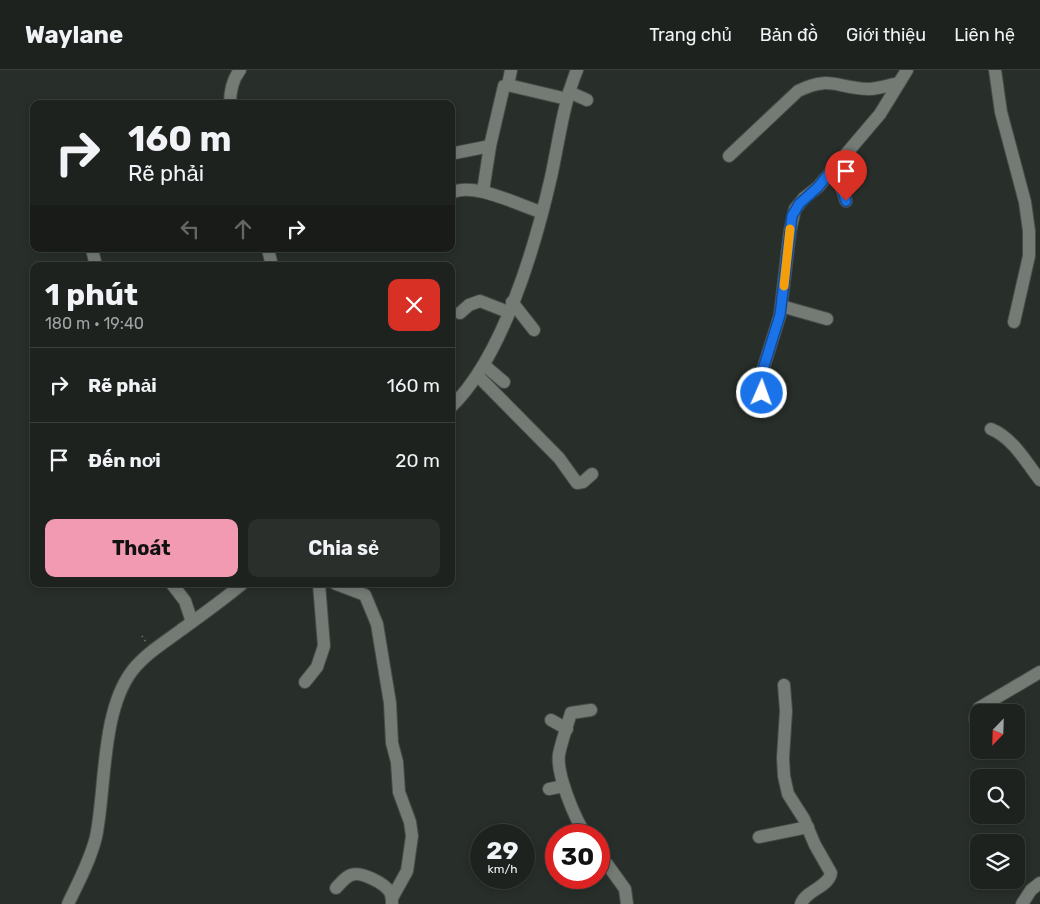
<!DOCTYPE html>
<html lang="vi">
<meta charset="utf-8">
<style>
:root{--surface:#1e221f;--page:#2b2f2c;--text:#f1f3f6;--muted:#a1a4a4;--line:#3c3f3d;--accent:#f19ab2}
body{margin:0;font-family:Rubik,sans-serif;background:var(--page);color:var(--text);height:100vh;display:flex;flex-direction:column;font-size:19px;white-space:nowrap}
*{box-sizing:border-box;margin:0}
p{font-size:16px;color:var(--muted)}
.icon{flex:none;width:28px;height:28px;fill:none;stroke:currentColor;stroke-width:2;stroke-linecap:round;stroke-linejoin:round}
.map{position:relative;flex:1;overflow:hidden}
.sheet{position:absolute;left:30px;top:192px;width:425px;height:325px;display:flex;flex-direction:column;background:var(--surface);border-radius:10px;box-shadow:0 2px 8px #0003,0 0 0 1px var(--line)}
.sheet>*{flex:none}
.guide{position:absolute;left:30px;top:30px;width:425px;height:152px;border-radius:10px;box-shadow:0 2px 8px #0003,0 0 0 1px var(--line);background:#1e221f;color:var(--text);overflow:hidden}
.needle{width:32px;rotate:203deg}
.buttons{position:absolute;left:970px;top:634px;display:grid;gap:10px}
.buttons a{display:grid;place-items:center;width:55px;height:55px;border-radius:10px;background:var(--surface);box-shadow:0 2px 8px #0003,0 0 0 1px var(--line);font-size:25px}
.speed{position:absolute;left:470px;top:754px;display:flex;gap:10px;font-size:25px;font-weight:700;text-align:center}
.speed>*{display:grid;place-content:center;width:65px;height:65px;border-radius:50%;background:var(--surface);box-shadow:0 2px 8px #0003,0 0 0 1px var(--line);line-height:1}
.speed small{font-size:12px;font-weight:400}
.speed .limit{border:8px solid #d22;background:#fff;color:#111}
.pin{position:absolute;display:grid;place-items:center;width:42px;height:42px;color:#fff;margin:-51px -21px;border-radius:50% 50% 50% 0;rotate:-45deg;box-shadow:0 0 5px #0007}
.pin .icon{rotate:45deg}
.me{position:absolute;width:55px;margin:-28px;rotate:2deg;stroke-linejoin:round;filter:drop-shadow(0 0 4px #0008)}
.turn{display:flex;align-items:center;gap:18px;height:105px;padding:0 15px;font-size:22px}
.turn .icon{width:65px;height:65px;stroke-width:2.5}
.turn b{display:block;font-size:35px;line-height:42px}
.lanes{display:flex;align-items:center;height:48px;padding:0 15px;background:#0003;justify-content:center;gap:25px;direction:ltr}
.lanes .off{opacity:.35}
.round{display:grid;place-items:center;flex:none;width:52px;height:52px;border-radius:10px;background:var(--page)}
.overview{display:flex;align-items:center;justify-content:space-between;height:85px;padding:0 15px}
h1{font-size:30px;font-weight:700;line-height:38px}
.action{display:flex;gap:10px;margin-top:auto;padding:10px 15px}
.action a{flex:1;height:58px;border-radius:10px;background:var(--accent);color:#111;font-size:20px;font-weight:700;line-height:58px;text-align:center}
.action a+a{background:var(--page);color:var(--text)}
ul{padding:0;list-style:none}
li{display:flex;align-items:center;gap:15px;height:75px;padding:0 15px;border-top:1px solid var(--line)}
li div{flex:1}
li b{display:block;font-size:19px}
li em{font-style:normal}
header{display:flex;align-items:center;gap:30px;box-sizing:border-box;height:70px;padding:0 25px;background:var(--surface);border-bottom:1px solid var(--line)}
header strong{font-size:24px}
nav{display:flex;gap:28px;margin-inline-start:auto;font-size:18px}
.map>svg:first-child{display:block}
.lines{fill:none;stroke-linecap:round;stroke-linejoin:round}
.minor-casing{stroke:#474c49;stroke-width:14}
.path{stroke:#757a76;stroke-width:2;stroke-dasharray:1 4;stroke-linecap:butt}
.minor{stroke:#747b75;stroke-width:12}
.route-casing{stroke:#114b97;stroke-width:12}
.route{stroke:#1a73e8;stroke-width:9}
.slow{stroke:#f59e0b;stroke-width:9}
</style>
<header>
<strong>Waylane</strong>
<nav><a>Trang chủ</a><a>Bản đồ</a><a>Giới thiệu</a><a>Liên hệ</a></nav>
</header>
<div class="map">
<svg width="1040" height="834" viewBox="0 0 1040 834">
<rect width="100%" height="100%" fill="#282e29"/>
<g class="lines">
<g class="minor-casing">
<g id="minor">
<path d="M995 0 1001 42 1025 132 1029 161V186L1014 252"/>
<path d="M508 15 511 0"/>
<path d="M569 22 587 30"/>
<path d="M230 34C230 21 232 10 240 0"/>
<path d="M455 83 490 76"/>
<path d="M729 86 798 21C830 5 837 18 868 19 878 19 889 15 899 13"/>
<path d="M835 96 846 131"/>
<path d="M483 121 490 76 504 16 508 15 567 29"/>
<path d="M451 123C473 111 518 135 541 142"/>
<path d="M92 179 96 196"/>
<path d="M268 179 272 196"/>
<path d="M512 232 534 260"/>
<path d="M781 236 827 249"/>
<path d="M460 243 469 235 480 231 508 242"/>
<path d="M484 295 504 312"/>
<path d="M478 306 559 388 577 413 583 412 592 404"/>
<path d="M762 323 760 309 780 245 790 161 795 139 804 128 818 117 880 44 907 0"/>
<path d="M451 337C503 287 535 177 551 107 559 71 563 34 577 0"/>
<path d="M991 359C1013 368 1026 392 1040 410"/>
<path d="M172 514 185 531 192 552"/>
<path d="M336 514 365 525 377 554 390 633 392 673 397 692 399 722 410 752 412 766 407 801 392 828"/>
<path d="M305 612 317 597 324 576 319 514"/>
<path d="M784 615 786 641 783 688 784 706 788 724 804 749 815 775 831 803C829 817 806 820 801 834"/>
<path d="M551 650 567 659"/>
<path d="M979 657C973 650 975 645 979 638L1040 602"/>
<path d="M549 719 564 716"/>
<path d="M586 765C575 749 556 704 559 684 562 670 567 656 571 643L591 640"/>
<path d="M759 767 808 757"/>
<path d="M599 783 625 819 627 834"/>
<path d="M336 818C340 814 345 807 351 805 361 801 384 813 390 822 392 826 392 830 392 834"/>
<path d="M68 834C78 813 90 791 96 767 106 718 101 642 132 601 145 584 165 572 181 560 202 545 223 530 242 514"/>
<path d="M1022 834 1031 820 1040 813"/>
</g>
</g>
<path class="path" d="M142 566 146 572"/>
<use href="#minor" class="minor"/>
</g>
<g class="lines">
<g class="route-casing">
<path id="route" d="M762 323 760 309 780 245 792 146 799 134 818 117 835 96 846 131"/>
</g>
<use href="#route" class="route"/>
<path class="slow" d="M784 216 790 159"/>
</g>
</svg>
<div class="buttons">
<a><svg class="needle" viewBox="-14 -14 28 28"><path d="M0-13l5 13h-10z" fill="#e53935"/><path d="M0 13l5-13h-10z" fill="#a1a4a4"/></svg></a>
<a><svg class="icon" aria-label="search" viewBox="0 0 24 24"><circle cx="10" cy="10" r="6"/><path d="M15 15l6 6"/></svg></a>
<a><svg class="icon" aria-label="layers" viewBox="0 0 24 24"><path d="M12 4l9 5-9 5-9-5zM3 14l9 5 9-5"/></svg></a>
</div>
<div class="speed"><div>29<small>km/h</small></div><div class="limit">30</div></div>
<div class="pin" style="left:846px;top:131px;background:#d93025"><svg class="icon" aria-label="arrive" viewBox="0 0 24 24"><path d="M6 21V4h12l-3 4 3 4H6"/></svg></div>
<svg class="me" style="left:762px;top:323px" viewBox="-20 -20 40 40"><circle r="17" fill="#1a73e8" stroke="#fff" stroke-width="3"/><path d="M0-11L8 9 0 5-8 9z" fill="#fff"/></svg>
<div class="guide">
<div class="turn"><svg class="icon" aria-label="right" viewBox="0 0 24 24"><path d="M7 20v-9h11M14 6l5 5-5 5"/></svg><div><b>160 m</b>Rẽ phải</div></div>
<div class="lanes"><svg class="icon off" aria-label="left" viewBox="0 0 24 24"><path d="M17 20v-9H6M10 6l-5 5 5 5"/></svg><svg class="icon off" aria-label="ahead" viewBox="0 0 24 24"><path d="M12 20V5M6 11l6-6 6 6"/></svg><svg class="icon" aria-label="right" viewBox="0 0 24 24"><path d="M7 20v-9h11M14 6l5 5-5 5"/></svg></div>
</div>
<section class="sheet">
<div class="overview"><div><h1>1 phút</h1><p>180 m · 19:40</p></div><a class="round" style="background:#d93025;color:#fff"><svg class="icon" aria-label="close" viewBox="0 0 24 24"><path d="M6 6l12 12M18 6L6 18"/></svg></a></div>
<ul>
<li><svg class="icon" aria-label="right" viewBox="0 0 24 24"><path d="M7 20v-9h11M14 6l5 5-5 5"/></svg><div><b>Rẽ phải</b></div><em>160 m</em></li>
<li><svg class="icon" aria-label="arrive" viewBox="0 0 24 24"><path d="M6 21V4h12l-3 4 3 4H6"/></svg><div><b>Đến nơi</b></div><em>20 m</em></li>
</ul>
<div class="action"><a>Thoát</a><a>Chia sẻ</a></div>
</section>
</div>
